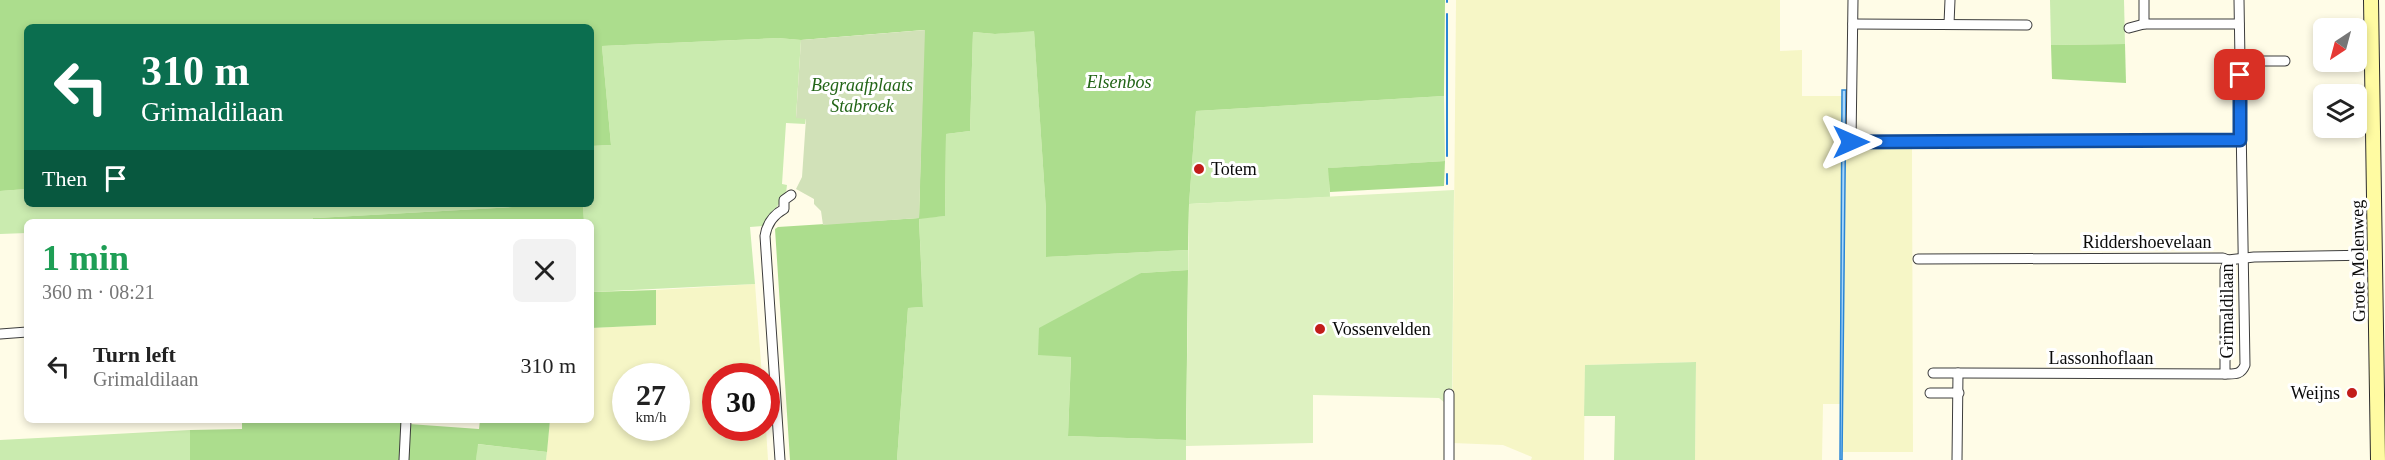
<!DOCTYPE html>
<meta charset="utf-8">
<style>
:root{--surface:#fff;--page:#f2f2f2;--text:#222;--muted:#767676}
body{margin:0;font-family:"Times New Roman",serif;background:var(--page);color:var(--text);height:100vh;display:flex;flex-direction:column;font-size:22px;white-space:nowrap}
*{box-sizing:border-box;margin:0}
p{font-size:20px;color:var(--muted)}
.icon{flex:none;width:33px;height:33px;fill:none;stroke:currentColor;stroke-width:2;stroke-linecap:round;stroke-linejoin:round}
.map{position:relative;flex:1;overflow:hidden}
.drawer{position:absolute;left:24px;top:219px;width:570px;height:204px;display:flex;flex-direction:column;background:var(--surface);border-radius:9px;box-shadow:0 3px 9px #0003}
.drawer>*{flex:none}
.banner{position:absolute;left:24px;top:24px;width:570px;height:183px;border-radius:9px;box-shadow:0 3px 9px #0003;background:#0b6e4f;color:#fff;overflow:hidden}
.needle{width:39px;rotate:216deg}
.tools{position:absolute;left:2313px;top:18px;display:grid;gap:12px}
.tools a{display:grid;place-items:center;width:54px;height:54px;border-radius:9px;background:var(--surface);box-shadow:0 3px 9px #0003;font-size:30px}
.speed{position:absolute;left:612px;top:363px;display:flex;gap:12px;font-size:30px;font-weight:700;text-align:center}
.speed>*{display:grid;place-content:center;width:78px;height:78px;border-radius:50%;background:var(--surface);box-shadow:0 3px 9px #0003;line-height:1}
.speed small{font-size:15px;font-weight:400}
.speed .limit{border:9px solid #d22;background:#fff;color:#111}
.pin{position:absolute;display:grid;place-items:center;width:51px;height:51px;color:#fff;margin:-26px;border-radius:12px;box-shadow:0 3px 9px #0006}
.me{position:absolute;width:66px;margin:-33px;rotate:90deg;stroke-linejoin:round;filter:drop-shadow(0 0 4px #0008)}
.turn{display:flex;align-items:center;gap:21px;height:126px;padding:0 18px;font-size:27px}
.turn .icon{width:78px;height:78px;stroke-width:2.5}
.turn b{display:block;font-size:42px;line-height:51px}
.then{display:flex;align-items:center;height:57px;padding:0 18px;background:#0003;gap:12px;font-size:22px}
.round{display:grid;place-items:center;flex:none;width:63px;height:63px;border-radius:9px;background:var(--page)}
.headline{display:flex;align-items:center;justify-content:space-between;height:102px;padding:0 18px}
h1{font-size:36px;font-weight:700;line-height:45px;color:#1e9e55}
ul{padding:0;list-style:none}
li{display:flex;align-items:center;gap:18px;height:90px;padding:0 18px}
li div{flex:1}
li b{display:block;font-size:22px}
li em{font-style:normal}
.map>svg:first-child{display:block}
.farmland{fill:#f6f6c6;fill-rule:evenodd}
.green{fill:#caebaf}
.forest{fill:#acdd8d}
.cemetery{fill:#d1e1b8}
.pitch{fill:#def2c1}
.water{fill:#a8d6fa;stroke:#2a86d6;stroke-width:1.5}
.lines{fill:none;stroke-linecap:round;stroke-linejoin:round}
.stream{stroke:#2a86d6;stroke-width:2}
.street-casing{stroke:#3d3d3d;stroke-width:11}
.secondary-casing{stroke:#2c2c2c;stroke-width:16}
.street{stroke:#fff;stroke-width:9}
.secondary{stroke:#fffba2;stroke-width:14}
.route-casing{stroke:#114b97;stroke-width:15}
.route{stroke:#1a73e8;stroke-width:10}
.poi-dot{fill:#c21d1a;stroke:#fff;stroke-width:2}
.labels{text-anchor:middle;stroke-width:6;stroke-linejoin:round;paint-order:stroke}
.park-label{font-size:18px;font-style:italic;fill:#226517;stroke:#fff}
.poi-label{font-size:18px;fill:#0a0a0a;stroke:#fff;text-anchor:start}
.street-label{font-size:18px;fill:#0a0a0a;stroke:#fff}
</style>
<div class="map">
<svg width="2385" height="460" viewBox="0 0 2385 460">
<rect width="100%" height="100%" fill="#fffce7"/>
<g class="farmland">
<path d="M1456 0H1780V51L1802 50V96H1846V148H1912L1913 452H1842L1843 404H1823L1822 460H1695L1696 362 1585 365 1584 460H1531L1532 457 1503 445 1452 443Z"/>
<path d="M755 284 762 376H716V428H766L768 460H546L550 420H591V328L656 325V290ZM626 376H676V428H626Z"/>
</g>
<g class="green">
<path d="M2050 0H2124L2125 44 2051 45Z"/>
<path d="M1034 30 1046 211V257L1188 250V270L1141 273 1071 356 1068 436 1186 440V460H897L908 308 923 307 919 218 945 216 946 134 970 131 973 32 995 34Z"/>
<path d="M778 38 801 40 796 117 806 118 805 124 786 123 782 184 787 185 786 193 781 201 763 226 750 227 755 284 591 292V222H584L583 204H591V146L611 145 602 46Z"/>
<path d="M1444 96 1445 161 1329 168 1330 197 1189 204 1196 111Z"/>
<path d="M27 189V204H567L317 218H313V222H27V233L0 234V191Z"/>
<path d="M1696 362 1695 460H1614L1615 416H1584L1585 365Z"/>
<path d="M190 430V460H0V440Z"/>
<path d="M477 444 547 452 546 460H476Z"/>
</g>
<g class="forest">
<path d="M0 0H1445L1444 96 1196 111 1189 204 1188 250 1046 257V211L1034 31 995 34 973 32 970 131 946 134 945 216 919 219 923 307 908 308 897 460H790L775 229 778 227 919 218 924 30 801 40 778 38 602 46 611 145 591 146V27H27V189L0 191Z"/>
<path d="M2125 44 2126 83 2052 79 2051 45Z"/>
<path d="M1445 161 1444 186 1330 192 1328 168Z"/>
<path d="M566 204H583L584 222H313V218H317Z"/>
<path d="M1188 270 1186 440 1068 436 1071 357 1038 355 1039 328 1141 273Z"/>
<path d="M656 290V325L591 328V292Z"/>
<path d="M242 420H403L401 460H190V430L242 429Z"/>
<path d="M480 420H550L547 452 478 444 476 460H406L409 424 479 429Z"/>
</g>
<path class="cemetery" d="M925 30 919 218 823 225 821 211 814 204V199L796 189 802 177 806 119 796 118 801 40Z"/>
<path class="pitch" d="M1454 190 1452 403H1445L1439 398 1313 395V443L1186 446 1189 204Z"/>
<path class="water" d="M1842 90H1846L1842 460H1840Z"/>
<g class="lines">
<g class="stream">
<path d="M1447 2V0"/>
<path d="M1447 156V14"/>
<path d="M1447 174V184"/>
</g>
<g class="street-casing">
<g id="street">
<path d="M1853 0 1851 142 2240 140"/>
<path d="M2144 0V24"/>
<path d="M1853 24 2027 25"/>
<path d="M1949 24 1950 0"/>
<path d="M2129 28 2144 24H2239"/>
<path d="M2239 61H2285"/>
<path d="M2321 62 2324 61"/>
<path d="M2336 62H2372"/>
<path d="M1918 259 2223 258 2228 260 2254 257 2375 255"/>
<path d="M0 334 27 332"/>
<path d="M1933 373H1958L1957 460"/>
<path d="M1958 373 2225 374C2235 374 2241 375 2245 365L2239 0"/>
<path d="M2225 374V270L2228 260"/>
<path d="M1930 393H1959"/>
<path d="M1449 394V460"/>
<path d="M404 460 406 420"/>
<path d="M780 460 765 236C767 223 773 215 784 209V200L791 195"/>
</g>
</g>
<g class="secondary-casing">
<path id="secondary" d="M2371 0 2378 460"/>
</g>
<use href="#street" class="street"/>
<use href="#secondary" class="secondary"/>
</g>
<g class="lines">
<g class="route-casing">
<path id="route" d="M1851 142 2240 140V75"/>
</g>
<use href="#route" class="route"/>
</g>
<g class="poi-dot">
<circle cx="1199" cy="169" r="6"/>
<circle cx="1320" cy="329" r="6"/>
<circle cx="2352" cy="393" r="6"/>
</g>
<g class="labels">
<g class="park-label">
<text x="1119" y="88">Elsenbos</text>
<text x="862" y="91">Begraafplaats<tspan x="862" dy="21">Stabroek</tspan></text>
</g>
<g class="poi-label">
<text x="1211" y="175">Totem</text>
<text x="1332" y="335">Vossenvelden</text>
<text x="2340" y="399" text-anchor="end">Weijns</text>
</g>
<g class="street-label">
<text x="2147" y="248">Riddershoevelaan</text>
<text transform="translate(2358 261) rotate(-91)" y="6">Grote Molenweg</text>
<text transform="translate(2227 311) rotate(-90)" y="6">Grimaldilaan</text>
<text x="2101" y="364">Lassonhoflaan</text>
</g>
</g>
</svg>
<div class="tools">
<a><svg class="needle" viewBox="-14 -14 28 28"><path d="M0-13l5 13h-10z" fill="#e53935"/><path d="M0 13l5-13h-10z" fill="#767676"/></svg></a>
<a><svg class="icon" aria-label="layers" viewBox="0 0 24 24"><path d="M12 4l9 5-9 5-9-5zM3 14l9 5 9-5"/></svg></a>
</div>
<div class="speed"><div>27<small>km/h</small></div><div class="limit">30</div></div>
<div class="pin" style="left:2240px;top:75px;background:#d93025"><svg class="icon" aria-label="arrive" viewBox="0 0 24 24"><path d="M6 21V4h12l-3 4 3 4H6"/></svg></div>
<svg class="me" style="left:1851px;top:142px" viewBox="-20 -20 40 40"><path d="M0-17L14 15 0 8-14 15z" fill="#1a73e8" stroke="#fff" stroke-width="4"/></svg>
<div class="banner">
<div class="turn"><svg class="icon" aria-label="left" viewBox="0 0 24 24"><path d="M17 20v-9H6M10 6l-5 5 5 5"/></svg><div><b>310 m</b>Grimaldilaan</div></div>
<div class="then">Then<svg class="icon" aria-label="arrive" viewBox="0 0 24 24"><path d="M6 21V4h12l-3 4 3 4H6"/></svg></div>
</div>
<section class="drawer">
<div class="headline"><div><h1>1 min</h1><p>360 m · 08:21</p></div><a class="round"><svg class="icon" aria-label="close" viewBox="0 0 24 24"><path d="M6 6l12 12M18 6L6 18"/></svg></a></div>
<ul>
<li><svg class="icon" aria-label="left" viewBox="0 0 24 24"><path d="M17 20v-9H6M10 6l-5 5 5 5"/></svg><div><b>Turn left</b><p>Grimaldilaan</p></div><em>310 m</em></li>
</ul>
</section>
</div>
